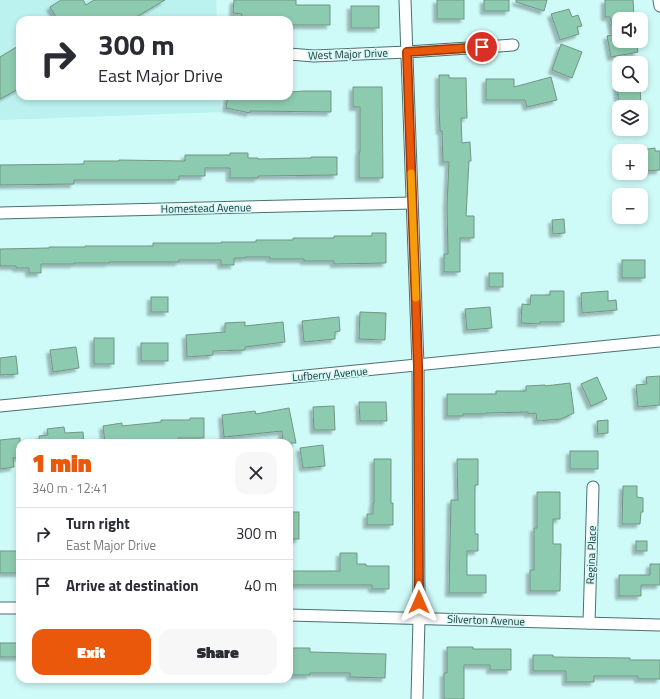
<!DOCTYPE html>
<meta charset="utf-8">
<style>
:root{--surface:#fff;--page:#f7f7f7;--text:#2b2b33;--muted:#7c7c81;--line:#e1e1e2;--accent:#ea580c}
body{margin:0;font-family:"Titillium Web",sans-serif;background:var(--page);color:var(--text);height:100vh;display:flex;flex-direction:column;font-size:15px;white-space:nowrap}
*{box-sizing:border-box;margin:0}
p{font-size:13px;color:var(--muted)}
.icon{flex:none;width:22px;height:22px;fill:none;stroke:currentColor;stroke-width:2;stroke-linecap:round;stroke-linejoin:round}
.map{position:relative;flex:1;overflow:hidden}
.drawer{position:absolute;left:16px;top:439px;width:277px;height:244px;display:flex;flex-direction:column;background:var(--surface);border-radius:12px;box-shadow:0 2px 6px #0003}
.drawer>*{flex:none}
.guide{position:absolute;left:16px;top:16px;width:277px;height:84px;border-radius:12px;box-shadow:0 2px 6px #0003;background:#fff;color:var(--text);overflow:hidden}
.fabs{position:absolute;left:612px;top:12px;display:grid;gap:8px}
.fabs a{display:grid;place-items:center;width:36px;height:36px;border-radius:8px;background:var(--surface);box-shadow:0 2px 6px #0003;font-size:20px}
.pin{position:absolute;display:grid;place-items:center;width:34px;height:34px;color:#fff;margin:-17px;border:2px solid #fff;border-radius:50%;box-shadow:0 1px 4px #0007}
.me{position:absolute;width:44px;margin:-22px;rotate:0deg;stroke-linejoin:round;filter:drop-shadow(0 0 3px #0008)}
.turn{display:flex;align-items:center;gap:14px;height:84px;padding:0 16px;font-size:18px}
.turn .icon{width:52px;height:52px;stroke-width:2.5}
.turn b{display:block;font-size:28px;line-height:34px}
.round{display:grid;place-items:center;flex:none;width:42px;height:42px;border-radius:12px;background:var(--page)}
.head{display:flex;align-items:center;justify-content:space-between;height:68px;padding:0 16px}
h1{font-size:24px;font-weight:800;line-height:30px;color:var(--accent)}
.primary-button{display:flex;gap:8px;margin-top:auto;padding:8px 16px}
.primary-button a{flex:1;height:46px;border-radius:12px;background:var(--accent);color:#fff;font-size:16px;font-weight:800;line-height:46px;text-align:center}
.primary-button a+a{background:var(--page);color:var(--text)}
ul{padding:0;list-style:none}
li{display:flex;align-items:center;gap:12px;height:52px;padding:0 16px;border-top:1px solid var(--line)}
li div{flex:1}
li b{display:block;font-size:15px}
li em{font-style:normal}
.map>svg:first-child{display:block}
.built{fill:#bbf1ee}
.building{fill:#8ccbaf;stroke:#739585;filter:url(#shadow)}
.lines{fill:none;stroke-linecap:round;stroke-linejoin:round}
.street-casing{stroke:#497170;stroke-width:13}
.street{stroke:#fff;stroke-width:11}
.route-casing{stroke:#983908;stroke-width:10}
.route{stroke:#ea580c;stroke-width:7}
.slow{stroke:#f59e0b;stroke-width:7}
.labels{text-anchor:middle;stroke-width:3;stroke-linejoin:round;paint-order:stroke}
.street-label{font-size:11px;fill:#273837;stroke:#cefaf8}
</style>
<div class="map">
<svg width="660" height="699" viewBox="0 0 660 699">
<defs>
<filter id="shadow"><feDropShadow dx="-3.5" dy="3.5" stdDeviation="1" flood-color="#0004"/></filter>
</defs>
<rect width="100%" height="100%" fill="#cefaf8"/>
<path class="built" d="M0 0H216L217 20H20V96H220L221 112 0 120Z"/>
<g class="building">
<path d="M61 0H83L86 5 94 0H165L131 20H58L50 7Z"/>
<path d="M234 0H296V5H330V25H289V20H252L241 19 242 14 233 13Z"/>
<rect x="437" y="0" width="27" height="19"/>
<rect x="484" y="0" width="25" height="11"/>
<path d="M516 0H547L544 11 516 2Z"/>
<path d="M605 0H633L634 16 619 17V41H636L638 52 611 57 607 36 614 35 610 17H605Z"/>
<rect x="351" y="6" width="28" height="22"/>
<path d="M569 9 572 17 578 15 582 26 577 27 579 34 560 40 551 14Z"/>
<path d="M561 44 582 52 572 78 552 70Z"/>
<path d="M20 45V88L0 99V57Z"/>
<path d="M439 75H449V78H466L467 118H461L462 143 470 142 471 161H469L466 216H474V238H460V272H444V254H448L447 206 449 162H443L442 131H440L439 104Z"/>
<path d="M551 77 557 100 527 107 525 100H486V79H514V87Z"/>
<path d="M617 85H640L641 107H619Z"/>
<path d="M353 87H382L383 178H359V152H360V107H353Z"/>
<path d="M304 91H331V112L250 111V113L226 108 228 96H289V92Z"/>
<path d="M655 148V151H660V170L643 171 641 150Z"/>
<path d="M230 153H248V158H258V159L311 158V157H337V175L258 176V178H230V168H205V176H179V180H74V184L0 185V165L84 164V161H119V160L185 161V155H230Z"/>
<path d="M564 219 565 233 553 234 552 220Z"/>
<path d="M372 233H386V263L334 264V261H304V259H270V257H245V258H234V265H221V260H179V262H109V263H74V264H41V273H29V268H16V266H0V249L49 248V247H85V246H153V243H221V242H256V240H293V238H334V236H372Z"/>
<rect x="622" y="260" width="23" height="18"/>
<rect x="489" y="273" width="14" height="14"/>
<path d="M550 291H564V322H540V324L521 323 522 304 530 305 531 295H550Z"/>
<path d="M608 291V301L616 300 617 310 582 313 581 293Z"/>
<rect x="151" y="297" width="17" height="15"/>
<path d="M490 307 492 328 467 330 465 309Z"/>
<path d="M360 312 386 313 385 340 359 339Z"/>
<path d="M339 317 340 331 335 332V339L304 342 302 321Z"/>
<path d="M245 322V326L283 322 285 342 245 347V350L213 351V355L187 357 186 335 225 332V323Z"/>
<rect x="94" y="338" width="20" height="26"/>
<rect x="141" y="343" width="27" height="18"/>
<path d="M76 347 79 368 53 372 50 350Z"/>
<path d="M16 356 18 374 0 375V358Z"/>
<path d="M660 376V405L638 407 636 385 647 384 646 377Z"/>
<path d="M597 377 607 399 591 406 581 384Z"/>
<path d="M570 383 574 413 561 419 537 421 536 413 528 414V412L486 413V414H463V416H447V394H496V391H526V386L545 385V386Z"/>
<path d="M359 402H386L387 421H360Z"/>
<path d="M334 406 335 430H314L313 407Z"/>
<path d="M289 408 296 443H283L282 431 224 437 222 415 255 411 256 414Z"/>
<path d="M190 418H204V438H178V443H133V440L115 443H105L103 426 122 423V426L161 422V420H190Z"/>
<path d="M608 420V433L598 434 597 421Z"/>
<path d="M64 427 65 433 83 432 84 443H40L39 436 48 435 47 429Z"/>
<path d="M20 438V458H13L14 467 0 469V440Z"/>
<path d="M323 445 325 466 303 468 300 448Z"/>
<rect x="570" y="451" width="28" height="18"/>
<path d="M374 459H391V503H393V525H367V514H373V503H374Z"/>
<path d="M457 459H478V485H475V534H478V551H467V575H486V593H449L451 500H458Z"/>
<path d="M623 486H637V497L643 498V512H641L640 524H622Z"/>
<path d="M537 492H560V519H553V544H561L560 591H530V570H534V528H537Z"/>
<rect x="289" y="512" width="10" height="27"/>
<rect x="636" y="541" width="11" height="10"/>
<rect x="0" y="551" width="20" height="22"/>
<path d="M340 553H357V564H366V566H389V589H372V585H289V571H340Z"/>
<path d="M650 564H660V585H641V596H619V575H650Z"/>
<rect x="0" y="643" width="20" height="14"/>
<path d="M447 647H473V649H511V670H490V665H464V699H444V673H447Z"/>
<path d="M289 648H310V652L386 654 385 678 350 677V673H310V675H289Z"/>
<path d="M533 655H553V657L630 658V660H660V679H638V676H594V682H566V671H533Z"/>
</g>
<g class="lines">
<g class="street-casing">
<g id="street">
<path d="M405 0 418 365 419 618 417 699"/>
<path d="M659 0 660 6"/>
<path d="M289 54 314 56 407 52 513 45"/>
<path d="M0 213 412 203"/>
<path d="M0 406 660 341"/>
<path d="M0 608H20"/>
<path d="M289 615 660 625"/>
<path d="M589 623 593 487"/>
</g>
</g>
<use href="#street" class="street"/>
</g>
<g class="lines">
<g class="route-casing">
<path id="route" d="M419 602 418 366 407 52 482 47"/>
</g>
<use href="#route" class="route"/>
<path class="slow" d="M411 173 416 298"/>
</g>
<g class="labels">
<g class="street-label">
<text transform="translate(348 54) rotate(-2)" y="4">West Major Drive</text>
<text transform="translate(206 208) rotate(-1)" y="4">Homestead Avenue</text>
<text transform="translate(330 374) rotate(-5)" y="4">Lufberry Avenue</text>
<text transform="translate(591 555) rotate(-88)" y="4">Regina Place</text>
<text transform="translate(486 620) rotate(2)" y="4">Silverton Avenue</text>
</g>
</g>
</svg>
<div class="fabs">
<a><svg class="icon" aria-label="sound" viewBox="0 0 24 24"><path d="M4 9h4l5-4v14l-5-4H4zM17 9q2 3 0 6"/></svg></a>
<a><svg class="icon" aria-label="search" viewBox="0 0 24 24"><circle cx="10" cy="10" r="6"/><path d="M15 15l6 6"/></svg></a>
<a><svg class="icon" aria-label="layers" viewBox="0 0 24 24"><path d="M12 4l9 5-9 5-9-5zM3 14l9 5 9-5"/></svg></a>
<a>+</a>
<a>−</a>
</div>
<div class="pin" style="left:482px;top:47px;background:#d93025"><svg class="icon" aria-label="arrive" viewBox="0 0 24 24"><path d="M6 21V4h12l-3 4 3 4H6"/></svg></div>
<svg class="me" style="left:419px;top:602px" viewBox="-20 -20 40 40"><path d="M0-17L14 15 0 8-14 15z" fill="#ea580c" stroke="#fff" stroke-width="4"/></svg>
<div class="guide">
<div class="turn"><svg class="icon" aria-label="right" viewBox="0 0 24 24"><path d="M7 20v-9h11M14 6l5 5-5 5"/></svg><div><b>300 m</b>East Major Drive</div></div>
</div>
<section class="drawer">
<div class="head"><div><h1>1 min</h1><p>340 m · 12:41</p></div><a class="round"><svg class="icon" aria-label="close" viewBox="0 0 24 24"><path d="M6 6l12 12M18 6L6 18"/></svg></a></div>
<ul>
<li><svg class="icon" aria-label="right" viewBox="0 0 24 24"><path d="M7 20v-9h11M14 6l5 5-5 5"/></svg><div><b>Turn right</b><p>East Major Drive</p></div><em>300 m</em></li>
<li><svg class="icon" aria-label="arrive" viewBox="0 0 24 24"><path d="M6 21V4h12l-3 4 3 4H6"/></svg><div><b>Arrive at destination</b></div><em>40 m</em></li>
</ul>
<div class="primary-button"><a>Exit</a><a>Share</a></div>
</section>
</div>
